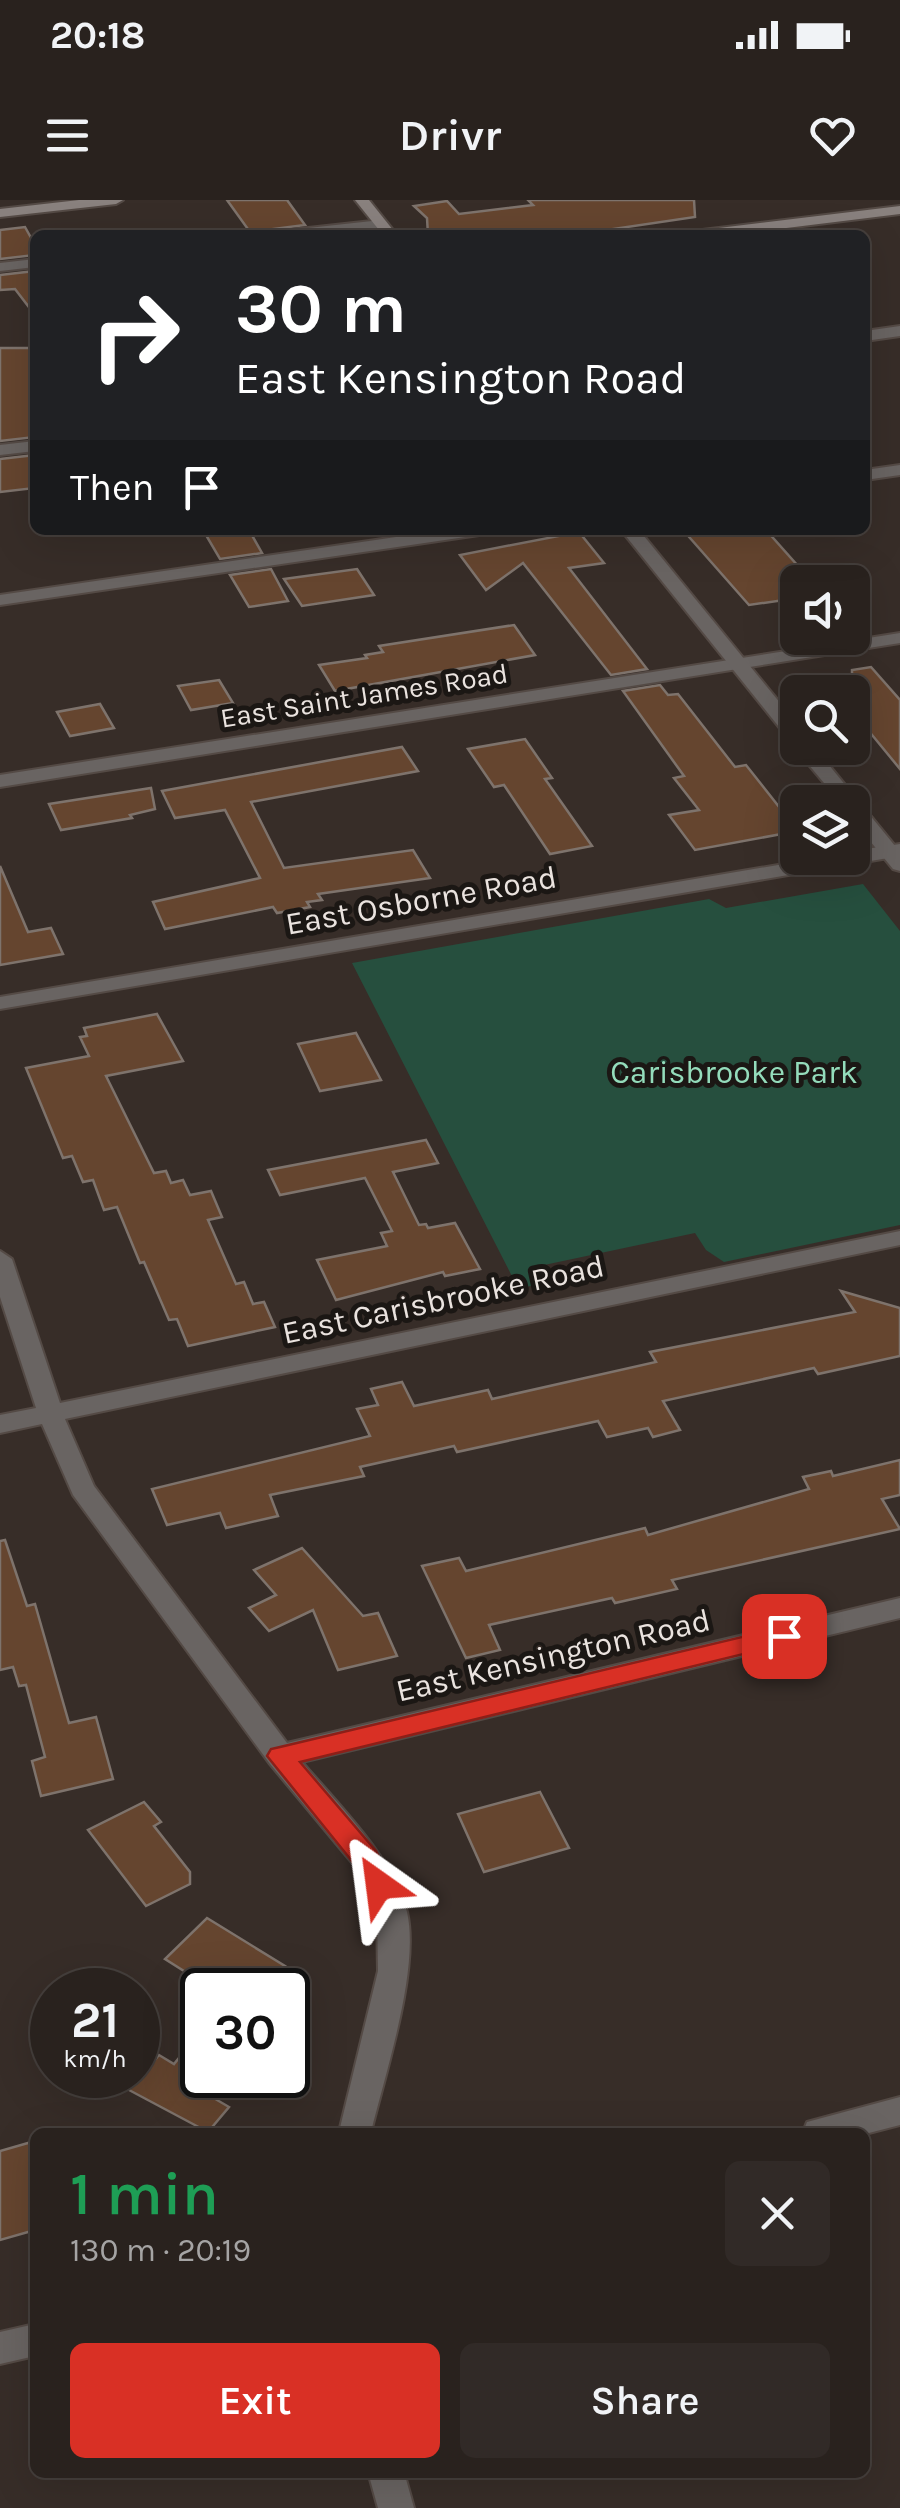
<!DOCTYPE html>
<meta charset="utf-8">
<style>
:root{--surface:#29221e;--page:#312a27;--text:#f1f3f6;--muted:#a5a4a4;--line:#453f3c;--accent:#d93025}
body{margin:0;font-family:Karla,sans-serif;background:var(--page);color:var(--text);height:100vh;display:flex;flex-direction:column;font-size:38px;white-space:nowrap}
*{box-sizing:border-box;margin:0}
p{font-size:32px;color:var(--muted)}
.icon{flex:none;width:55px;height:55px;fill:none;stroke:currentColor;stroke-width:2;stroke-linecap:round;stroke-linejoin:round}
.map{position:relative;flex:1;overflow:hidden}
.drawer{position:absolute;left:30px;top:1928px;width:840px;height:350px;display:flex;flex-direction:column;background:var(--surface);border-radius:15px;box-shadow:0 10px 40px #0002,0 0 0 2px var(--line)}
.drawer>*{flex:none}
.guide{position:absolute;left:30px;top:30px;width:840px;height:305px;border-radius:15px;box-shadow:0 10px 40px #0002,0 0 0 2px var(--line);background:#202124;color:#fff;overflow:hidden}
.fabs{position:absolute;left:780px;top:365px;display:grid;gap:20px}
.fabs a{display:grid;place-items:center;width:90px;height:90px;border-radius:15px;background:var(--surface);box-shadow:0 10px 40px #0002,0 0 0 2px var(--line);font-size:50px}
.speed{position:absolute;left:30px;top:1768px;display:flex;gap:20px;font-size:50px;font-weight:700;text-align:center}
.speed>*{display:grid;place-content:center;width:130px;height:130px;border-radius:50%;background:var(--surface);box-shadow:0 10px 40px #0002,0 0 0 2px var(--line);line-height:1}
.speed small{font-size:25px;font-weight:400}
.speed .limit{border:5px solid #111;border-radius:15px;background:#fff;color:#111}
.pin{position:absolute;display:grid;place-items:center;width:85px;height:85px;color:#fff;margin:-42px;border-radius:20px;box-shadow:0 5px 15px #0006}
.me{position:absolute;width:110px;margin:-55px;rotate:329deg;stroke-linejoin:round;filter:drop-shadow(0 0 8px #0008)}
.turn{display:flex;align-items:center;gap:35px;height:210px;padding:0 40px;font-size:45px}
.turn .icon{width:130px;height:130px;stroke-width:2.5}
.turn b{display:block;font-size:70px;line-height:85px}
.then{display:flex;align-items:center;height:95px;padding:0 40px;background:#0003;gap:20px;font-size:38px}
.round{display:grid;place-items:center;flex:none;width:105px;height:105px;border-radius:15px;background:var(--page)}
.head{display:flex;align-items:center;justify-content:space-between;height:170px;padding:0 40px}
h1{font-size:60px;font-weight:600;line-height:75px;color:#1e9e55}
.button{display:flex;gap:20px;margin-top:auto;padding:20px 40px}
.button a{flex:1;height:115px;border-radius:15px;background:var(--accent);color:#fff;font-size:40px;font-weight:600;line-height:115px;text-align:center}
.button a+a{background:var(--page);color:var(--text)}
.status{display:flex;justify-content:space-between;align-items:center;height:70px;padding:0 50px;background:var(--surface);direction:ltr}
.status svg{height:28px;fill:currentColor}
header{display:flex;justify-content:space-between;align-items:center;height:130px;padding:0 40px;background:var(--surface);font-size:45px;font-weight:600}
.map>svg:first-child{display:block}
.green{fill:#264f3e}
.building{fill:#65452f;stroke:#7e736c;stroke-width:2.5}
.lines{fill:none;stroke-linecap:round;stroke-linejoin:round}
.minor-casing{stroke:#544a45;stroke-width:4}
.tertiary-casing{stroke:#544a45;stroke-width:4}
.secondary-casing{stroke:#544a45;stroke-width:4}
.minor{fill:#696462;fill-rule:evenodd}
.tertiary{fill:#696462;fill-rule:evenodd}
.secondary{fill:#89817e;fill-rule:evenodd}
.route{fill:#d93025;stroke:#8d1f18;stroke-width:2.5}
.labels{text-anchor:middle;stroke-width:10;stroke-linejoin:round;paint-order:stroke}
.far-street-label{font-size:28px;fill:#eae3df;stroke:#1b1714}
.street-label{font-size:32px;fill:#eae3df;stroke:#1b1714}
.park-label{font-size:32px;fill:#94dcbb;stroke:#1b1714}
</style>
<div class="status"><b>20:18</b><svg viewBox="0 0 49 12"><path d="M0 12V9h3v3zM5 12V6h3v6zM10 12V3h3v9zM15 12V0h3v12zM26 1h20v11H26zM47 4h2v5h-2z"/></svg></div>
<header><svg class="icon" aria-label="menu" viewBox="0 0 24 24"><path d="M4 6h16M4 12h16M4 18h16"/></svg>Drivr<svg class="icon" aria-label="heart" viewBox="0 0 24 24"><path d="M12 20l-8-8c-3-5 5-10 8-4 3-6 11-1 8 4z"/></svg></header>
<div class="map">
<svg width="900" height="2308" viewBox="0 0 900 2308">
<rect width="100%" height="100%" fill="#372d28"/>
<path class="green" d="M863 684 900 731V1025L724 1062 706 1050 695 1033 530 1068 537 1085 518 1088 352 763 709 699 726 708Z"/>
<g class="building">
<path d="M227 0H287L305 25 250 32Z"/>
<path d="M528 0H694L695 17 573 35H428L427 18 414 6 447 1 459 14 533 5Z"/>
<path d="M25 27 35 45V55L0 59V30Z"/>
<path d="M35 71V115L15 89 0 90V75Z"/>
<path d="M0 148H35V237L0 241Z"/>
<path d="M35 255V288L0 292V259Z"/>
<path d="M203 330H249L262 353 220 359Z"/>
<path d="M683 330H766L798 366V398L749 405Z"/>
<path d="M579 332 604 363 569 368 647 469 611 475 523 363 486 390 460 355Z"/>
<path d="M271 369 288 401 249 407 230 375Z"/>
<path d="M357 369 374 395 302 406 284 379Z"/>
<path d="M514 425 535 455 335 491 319 465 367 458 365 455 383 452 379 446Z"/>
<path d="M871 467 900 500V569L868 530 862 531 852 519V470Z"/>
<path d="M219 480 233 503 191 510 178 486Z"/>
<path d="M660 485 668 495 678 494 735 567 746 565 798 631 695 650 669 615 699 610 674 578 684 576 623 491Z"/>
<path d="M100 504 114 528 70 536 57 512Z"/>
<path d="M525 539 552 578 545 579 592 646 550 654 504 585 494 587 468 549Z"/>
<path d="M402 547 418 571 251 602 284 668 413 650 430 678 318 694 322 700 307 702 310 707 277 713 273 707 165 729 153 702 260 678 225 610 175 618 162 591Z"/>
<path d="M151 588 155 609 130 615 132 618 61 630 49 604Z"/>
<path d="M0 666 28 732 51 728 63 754 0 765Z"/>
<path d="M157 814 183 861 106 876 154 973 166 971 171 983 183 980 190 995 211 991 222 1017 208 1020 236 1084 244 1082 253 1104 264 1102 275 1127 188 1146 177 1119 169 1120 144 1062 140 1063 117 1007 104 1010 93 980 83 982 72 956 63 958 26 868 89 856 80 837 87 836 84 828Z"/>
<path d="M356 833 381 880 320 891 298 844Z"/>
<path d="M426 940 438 963 393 972 419 1025 426 1024 428 1028 455 1023 480 1069 445 1076 443 1072 336 1100 317 1060 387 1046 381 1033 392 1031 365 978 280 995 268 970Z"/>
<path d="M841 1091 900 1108V1156L818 1174 814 1168 663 1201 680 1230 653 1237 648 1228 607 1237 598 1221 457 1252 454 1246 360 1267 364 1276 270 1295 278 1316 226 1328 220 1313 167 1325 152 1289 370 1236 357 1209 378 1205 371 1189 402 1182 414 1206 488 1190 492 1199 656 1162 650 1152 855 1112Z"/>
<path d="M900 1260V1295L882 1299 900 1329 672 1380 677 1389 615 1403 612 1398 489 1425 500 1450 466 1458 422 1366 459 1358 466 1371 645 1328 648 1335 809 1289 803 1277 831 1271 833 1276Z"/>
<path d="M5 1340 27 1406 35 1404 69 1523 96 1517 113 1579 41 1596 32 1561 45 1557 26 1485 19 1486 13 1467 0 1470V1341Z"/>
<path d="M302 1348 363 1416 378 1413 397 1456 338 1470 313 1410 269 1431 249 1408 276 1395 254 1370Z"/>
<path d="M540 1592 569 1648 484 1672 458 1614Z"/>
<path d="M144 1602 161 1622 154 1626 190 1672V1684L146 1706 88 1630Z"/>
<path d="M207 1718 285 1766 262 1790H214L165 1759Z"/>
<path d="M182 1854 202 1865V1875H221L232 1881 217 1900 229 1907 208 1932 129 1890 159 1855 174 1864Z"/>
<path d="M35 1941V2030L0 2040V1951Z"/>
</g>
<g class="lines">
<g class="minor-casing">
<g id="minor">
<path d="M381 20 388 24 386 27 320 35H274L281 31Z"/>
<path d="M35 59V67L0 71V63Z"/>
<path d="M900 126V136L865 141V131Z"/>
<path d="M35 241V251L0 255V245Z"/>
<path d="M900 265V275L865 280V270Z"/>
<path d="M444 330H488L479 335 0 405V395Z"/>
<path d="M900 433V443L0 587V575Z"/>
<path d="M900 644V656L0 809V797L819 658H852V651Z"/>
<path d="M900 1031V1045L65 1219 94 1286 287 1543 900 1398V1418L302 1562C336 1602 395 1660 407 1712 420 1769 385 1874 371 1932H339L378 1771 377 1712 354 1665 270 1564 73 1295 42 1224 0 1233V1215L36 1208 0 1097V1051L12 1059 60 1203Z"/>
<path d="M368 2272H404L414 2308H378Z"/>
</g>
</g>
<g class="tertiary-casing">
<g id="tertiary">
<path d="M621 330H639L798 525V544L791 542Z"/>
<path d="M798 545 815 548 900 652V671L893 669 852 619V602H840L798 552Z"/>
<path d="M900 1897V1925L865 1934 803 1932 807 1922Z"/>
<path d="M35 2124V2156L0 2164V2132Z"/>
</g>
</g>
<g class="secondary-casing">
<g id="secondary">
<path d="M79 0H123L116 4 0 17V9Z"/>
<path d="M355 0H369L397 35H383Z"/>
<path d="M900 6V14L729 35H687L694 31Z"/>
</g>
</g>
<use href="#minor" class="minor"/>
<use href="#tertiary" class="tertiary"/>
<use href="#secondary" class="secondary"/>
</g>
<path class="route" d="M784 1427 793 1430 796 1436 793 1442 300 1562 376 1651 392 1685 388 1693 379 1696 369 1693 355 1665 267 1556 271 1549 280 1547Z"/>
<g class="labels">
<g class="far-street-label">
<text transform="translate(364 495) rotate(-9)" y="10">East Saint James Road</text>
</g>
<g class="street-label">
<text transform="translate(421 700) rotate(-10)" y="11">East Osborne Road</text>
<text transform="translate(443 1099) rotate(-12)" y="11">East Carisbrooke Road</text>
<text transform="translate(553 1455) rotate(-13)" y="11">East Kensington Road</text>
</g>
<g class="park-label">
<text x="734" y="883">Carisbrooke Park</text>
</g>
</g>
</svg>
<div class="fabs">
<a><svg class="icon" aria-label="sound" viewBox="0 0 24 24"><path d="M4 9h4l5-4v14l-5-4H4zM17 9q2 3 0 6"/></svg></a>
<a><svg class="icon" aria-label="search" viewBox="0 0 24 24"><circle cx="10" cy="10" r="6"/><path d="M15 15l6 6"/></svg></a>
<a><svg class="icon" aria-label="layers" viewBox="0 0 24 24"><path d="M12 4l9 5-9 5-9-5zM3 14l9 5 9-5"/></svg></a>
</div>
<div class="speed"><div>21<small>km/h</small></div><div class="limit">30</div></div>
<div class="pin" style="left:784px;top:1436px;background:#d93025"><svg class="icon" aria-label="arrive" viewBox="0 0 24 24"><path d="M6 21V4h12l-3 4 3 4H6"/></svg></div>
<svg class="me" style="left:379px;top:1685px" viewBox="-20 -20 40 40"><path d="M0-17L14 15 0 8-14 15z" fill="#d93025" stroke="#fff" stroke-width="4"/></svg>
<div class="guide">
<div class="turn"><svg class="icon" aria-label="right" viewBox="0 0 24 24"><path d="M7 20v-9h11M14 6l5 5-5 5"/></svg><div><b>30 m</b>East Kensington Road</div></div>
<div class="then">Then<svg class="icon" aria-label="arrive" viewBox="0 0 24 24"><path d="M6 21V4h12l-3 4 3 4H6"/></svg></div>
</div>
<section class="drawer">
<div class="head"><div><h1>1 min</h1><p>130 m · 20:19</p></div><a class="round"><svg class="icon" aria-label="close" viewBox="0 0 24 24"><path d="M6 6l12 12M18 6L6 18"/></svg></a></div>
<div class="button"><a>Exit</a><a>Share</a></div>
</section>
</div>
